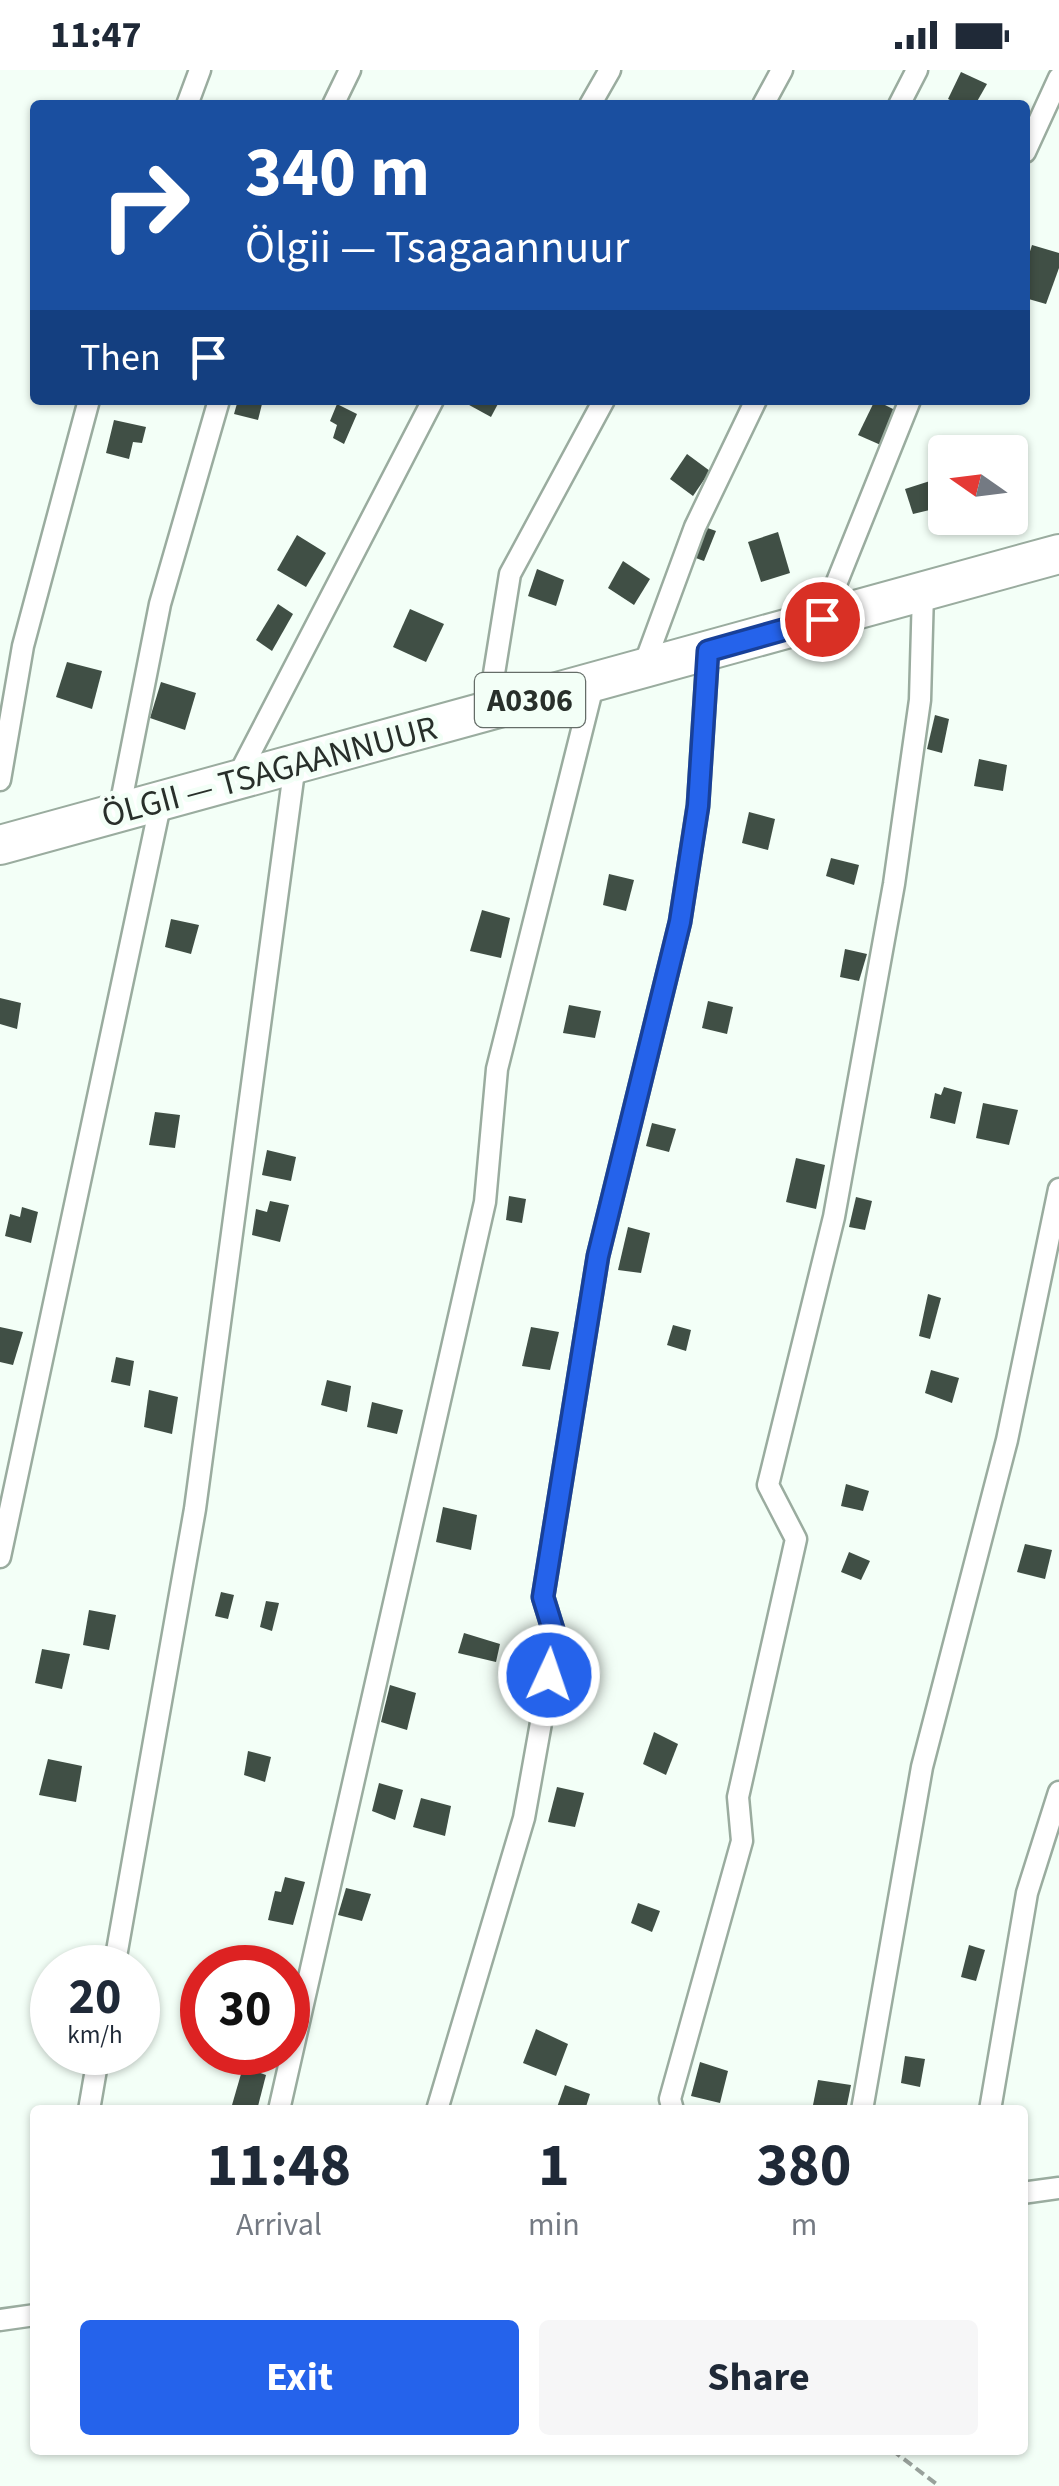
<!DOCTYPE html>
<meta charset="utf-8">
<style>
:root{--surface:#fff;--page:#f6f6f7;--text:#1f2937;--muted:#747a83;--accent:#2563eb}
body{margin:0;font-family:"Source Sans 3",sans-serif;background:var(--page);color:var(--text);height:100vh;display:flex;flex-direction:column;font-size:38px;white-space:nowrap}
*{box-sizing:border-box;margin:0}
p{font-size:32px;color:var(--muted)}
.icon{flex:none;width:55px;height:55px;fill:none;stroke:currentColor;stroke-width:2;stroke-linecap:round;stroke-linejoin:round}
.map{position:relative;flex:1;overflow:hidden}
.sheet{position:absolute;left:30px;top:2035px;width:998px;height:350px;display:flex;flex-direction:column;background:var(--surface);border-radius:10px;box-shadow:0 2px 8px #0004}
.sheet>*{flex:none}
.banner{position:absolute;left:30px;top:30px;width:1000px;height:305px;border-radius:10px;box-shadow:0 2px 8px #0004;background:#1a4fa0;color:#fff;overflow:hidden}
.needle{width:65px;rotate:284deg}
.fabs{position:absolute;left:928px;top:365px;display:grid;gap:20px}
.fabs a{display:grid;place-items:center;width:100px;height:100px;border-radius:10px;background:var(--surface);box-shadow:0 2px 8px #0004;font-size:50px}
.speed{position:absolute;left:30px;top:1875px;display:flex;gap:20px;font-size:50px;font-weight:700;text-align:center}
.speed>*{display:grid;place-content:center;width:130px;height:130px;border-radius:50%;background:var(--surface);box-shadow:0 2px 8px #0004;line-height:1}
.speed small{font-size:25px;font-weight:400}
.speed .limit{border:15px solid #d22;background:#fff;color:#111}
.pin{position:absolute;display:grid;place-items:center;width:85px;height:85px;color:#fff;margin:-42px;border:5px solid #fff;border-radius:50%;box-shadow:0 2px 10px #0007}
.me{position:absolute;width:110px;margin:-55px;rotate:3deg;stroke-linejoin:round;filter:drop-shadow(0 0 8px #0008)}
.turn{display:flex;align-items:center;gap:35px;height:210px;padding:0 50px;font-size:45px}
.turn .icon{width:130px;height:130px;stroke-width:2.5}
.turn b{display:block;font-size:70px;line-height:85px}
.then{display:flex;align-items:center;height:95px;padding:0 50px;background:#0003;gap:20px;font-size:38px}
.eta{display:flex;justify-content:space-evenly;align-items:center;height:170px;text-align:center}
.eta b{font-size:60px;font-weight:700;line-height:70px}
.action{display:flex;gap:20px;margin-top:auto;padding:20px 50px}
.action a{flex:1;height:115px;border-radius:10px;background:var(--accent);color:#fff;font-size:40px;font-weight:700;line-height:115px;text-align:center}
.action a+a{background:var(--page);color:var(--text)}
.status{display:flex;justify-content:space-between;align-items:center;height:70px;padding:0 50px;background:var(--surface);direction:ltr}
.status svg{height:28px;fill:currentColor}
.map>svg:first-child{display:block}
.building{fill:#404f45}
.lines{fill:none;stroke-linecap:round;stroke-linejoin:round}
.street-casing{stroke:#9aac9f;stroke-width:25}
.highway-casing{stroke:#9aac9f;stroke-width:42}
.path{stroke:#98a19b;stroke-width:4;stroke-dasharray:10 5;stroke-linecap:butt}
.street{stroke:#fff;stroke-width:20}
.highway{stroke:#fff;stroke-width:38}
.route-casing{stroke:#184099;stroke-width:25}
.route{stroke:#2563eb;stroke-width:18}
.labels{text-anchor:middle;stroke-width:10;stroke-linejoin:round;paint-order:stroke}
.shield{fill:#f3fff7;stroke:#656d68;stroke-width:2.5}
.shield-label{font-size:32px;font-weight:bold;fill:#282f2a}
.street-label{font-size:35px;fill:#282f2a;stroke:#f3fff7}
</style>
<div class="status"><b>11:47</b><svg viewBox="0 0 49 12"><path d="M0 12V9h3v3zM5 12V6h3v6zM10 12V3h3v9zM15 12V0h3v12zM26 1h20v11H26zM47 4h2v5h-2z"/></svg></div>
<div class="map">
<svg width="1059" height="2416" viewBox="0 0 1059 2416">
<rect width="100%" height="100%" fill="#f3fff7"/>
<g class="building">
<path d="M961 2 987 14 975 35H960L948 29Z"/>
<path d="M1032 175 1059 183V198L1046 234 1025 228V197Z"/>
<path d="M238 330H263L258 350 234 344Z"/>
<path d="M460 330H500L491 347Z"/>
<path d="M875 330 897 341 883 376 858 365Z"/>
<path d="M337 334 357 344 344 374 333 368 337 355 330 351Z"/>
<path d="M114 350 146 357 142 373 133 372 129 389 106 383Z"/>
<path d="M687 384 710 401 693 426 670 409Z"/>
<path d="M930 411 938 438 913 444 905 419Z"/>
<path d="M685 450 716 461 704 491 674 480Z"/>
<path d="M778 462 790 503 761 512 748 472Z"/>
<path d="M297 465 326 483 306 517 277 500Z"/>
<path d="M623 491 650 509 634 535 608 518Z"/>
<path d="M537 499 564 510 556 536 528 526Z"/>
<path d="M278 534 293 544 272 581 256 570Z"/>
<path d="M410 539 444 554 426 592 393 577Z"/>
<path d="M67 592 102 601 92 639 56 627Z"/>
<path d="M161 612 196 623 185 660 150 648Z"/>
<path d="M935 645 949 649 942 683 927 679Z"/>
<path d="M979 689 1007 695 1003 721 974 716Z"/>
<path d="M749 742 775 749 768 780 742 773Z"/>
<path d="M831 788 859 795 854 815 826 806Z"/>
<path d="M609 804 634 810 626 841 603 835Z"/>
<path d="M482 840 510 848 501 888 470 881Z"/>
<path d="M171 849 199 855 191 884 165 877Z"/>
<path d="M845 879 867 884 859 911 840 907Z"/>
<path d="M0 928 21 933 17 959 0 954Z"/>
<path d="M708 931 733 937 727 964 702 958Z"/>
<path d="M569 935 601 941 595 968 563 963Z"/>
<path d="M944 1017 962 1022 955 1054 930 1048 935 1023 941 1025Z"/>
<path d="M983 1033 1018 1040 1009 1075 976 1068Z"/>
<path d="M155 1042 180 1045 175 1078 149 1075Z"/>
<path d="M652 1053 676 1059 669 1082 646 1076Z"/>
<path d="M267 1080 296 1087 291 1111 262 1105Z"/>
<path d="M796 1088 825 1095 816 1139 786 1132Z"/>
<path d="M509 1126 526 1129 522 1153 506 1150Z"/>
<path d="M856 1127 872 1131 865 1160 849 1157Z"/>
<path d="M270 1131 289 1135 280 1172 252 1165 256 1139 267 1142Z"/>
<path d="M22 1137 38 1142 31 1173 5 1166 10 1144 20 1147Z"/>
<path d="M628 1157 650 1163 641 1203 618 1200Z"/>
<path d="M928 1224 941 1228 930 1269 919 1266Z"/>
<path d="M673 1255 691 1260 686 1281 667 1275Z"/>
<path d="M0 1257 23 1262 13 1295 0 1292Z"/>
<path d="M531 1257 559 1262 550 1300 522 1296Z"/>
<path d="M116 1287 134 1291 130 1316 111 1312Z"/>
<path d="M931 1300 959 1308 952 1333 925 1323Z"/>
<path d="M327 1310 351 1316 347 1342 321 1335Z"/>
<path d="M149 1320 178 1327 172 1364 144 1357Z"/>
<path d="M372 1332 403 1340 397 1364 367 1357Z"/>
<path d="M846 1414 869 1421 863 1441 841 1436Z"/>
<path d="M443 1437 477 1445 471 1480 436 1472Z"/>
<path d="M1025 1474 1052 1480 1045 1509 1017 1502Z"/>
<path d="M849 1482 870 1491 861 1510 841 1502Z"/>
<path d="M221 1522 234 1525 228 1549 215 1546Z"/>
<path d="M266 1531 279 1533 272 1561 260 1557Z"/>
<path d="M89 1540 116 1545 109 1580 83 1575Z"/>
<path d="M464 1563 500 1574 496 1592 458 1583Z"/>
<path d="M42 1579 70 1584 62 1619 35 1613Z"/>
<path d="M390 1615 416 1623 407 1660 381 1652Z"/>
<path d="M654 1662 678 1674 666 1705 643 1694Z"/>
<path d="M248 1681 271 1687 265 1712 244 1705Z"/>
<path d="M48 1689 82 1696 76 1732 39 1725Z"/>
<path d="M379 1713 403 1720 395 1750 372 1741Z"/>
<path d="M557 1717 584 1723 575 1757 548 1752Z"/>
<path d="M421 1728 451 1736 445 1766 413 1757Z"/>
<path d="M285 1807 305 1812 293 1855 268 1850 275 1821 281 1822Z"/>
<path d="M346 1818 371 1824 362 1851 338 1845Z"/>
<path d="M638 1833 660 1841 652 1862 631 1853Z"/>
<path d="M969 1875 985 1880 976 1911 961 1907Z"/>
<path d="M536 1959 568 1974 556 2006 523 1993Z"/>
<path d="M905 1986 925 1989 920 2017 901 2013Z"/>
<path d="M700 1992 728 2001 720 2033 691 2026Z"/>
<path d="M243 1997 266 2005 257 2040 232 2035Z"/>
<path d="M818 2010 851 2015 846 2040H812Z"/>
<path d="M565 2015 590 2024 585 2040H556Z"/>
</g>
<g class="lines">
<g class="street-casing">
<g id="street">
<path d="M187 35 200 0"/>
<path d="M333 35 350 0"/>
<path d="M590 35 610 0"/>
<path d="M763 35 782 0"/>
<path d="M899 35 917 0"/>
<path d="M1025 82 1059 8"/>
<path d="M822 549 910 330"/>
<path d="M643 598 695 457 756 330"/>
<path d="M488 641 510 504 604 330"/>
<path d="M0 710 23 576 89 330"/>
<path d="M236 710 433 330"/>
<path d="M119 742 160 534 219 330"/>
<path d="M0 1487 161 731"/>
<path d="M114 1898 195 1439 295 694"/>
<path d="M89 2040 99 1982"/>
<path d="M279 2040 485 1132 497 999 594 612"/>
<path d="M437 2040 524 1748 556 1569 543 1527 598 1186 680 852 698 735 708 581"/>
<path d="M673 2040 670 2029 742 1771 738 1727 796 1469 768 1415 834 1147 894 814 920 630 923 522"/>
<path d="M862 2040 922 1697 1007 1370 1059 1119"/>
<path d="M990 2040 1027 1823 1059 1722"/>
<path d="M1022 2123 1059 2118"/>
<path d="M0 2250 35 2245"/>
</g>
</g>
<g class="highway-casing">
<path id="highway" d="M0 775 1059 484"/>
</g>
<path class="path" d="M892 2380 939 2416"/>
<use href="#street" class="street"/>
<use href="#highway" class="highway"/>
</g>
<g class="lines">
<g class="route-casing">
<path id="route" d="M549 1605 556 1569 543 1527 598 1186 680 852 698 736 708 581 822 549"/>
</g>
<use href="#route" class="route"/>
</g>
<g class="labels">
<rect class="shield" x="475" y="603" width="110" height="54" rx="8"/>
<g class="shield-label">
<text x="530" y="641">A0306</text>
</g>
<g class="street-label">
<text transform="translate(269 701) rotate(-15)" y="12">ÖLGII — TSAGAANNUUR</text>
</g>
</g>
</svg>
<div class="fabs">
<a><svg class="needle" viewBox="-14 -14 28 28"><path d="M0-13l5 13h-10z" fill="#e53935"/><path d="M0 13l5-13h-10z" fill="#747a83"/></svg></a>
</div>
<div class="speed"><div>20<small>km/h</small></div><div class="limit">30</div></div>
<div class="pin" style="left:822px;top:549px;background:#d93025"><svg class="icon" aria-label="arrive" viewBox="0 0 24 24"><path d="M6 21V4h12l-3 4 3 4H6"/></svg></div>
<svg class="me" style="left:549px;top:1605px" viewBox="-20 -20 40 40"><circle r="17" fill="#2563eb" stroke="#fff" stroke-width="3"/><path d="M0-11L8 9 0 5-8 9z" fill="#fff"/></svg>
<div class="banner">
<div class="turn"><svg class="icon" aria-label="right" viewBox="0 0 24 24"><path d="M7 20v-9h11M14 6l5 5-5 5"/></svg><div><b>340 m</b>Ölgii — Tsagaannuur</div></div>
<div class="then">Then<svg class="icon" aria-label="arrive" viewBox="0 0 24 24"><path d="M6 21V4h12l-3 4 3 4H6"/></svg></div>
</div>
<section class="sheet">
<div class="eta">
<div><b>11:48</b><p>Arrival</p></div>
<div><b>1</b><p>min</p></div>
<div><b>380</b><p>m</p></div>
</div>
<div class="action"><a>Exit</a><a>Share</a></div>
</section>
</div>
